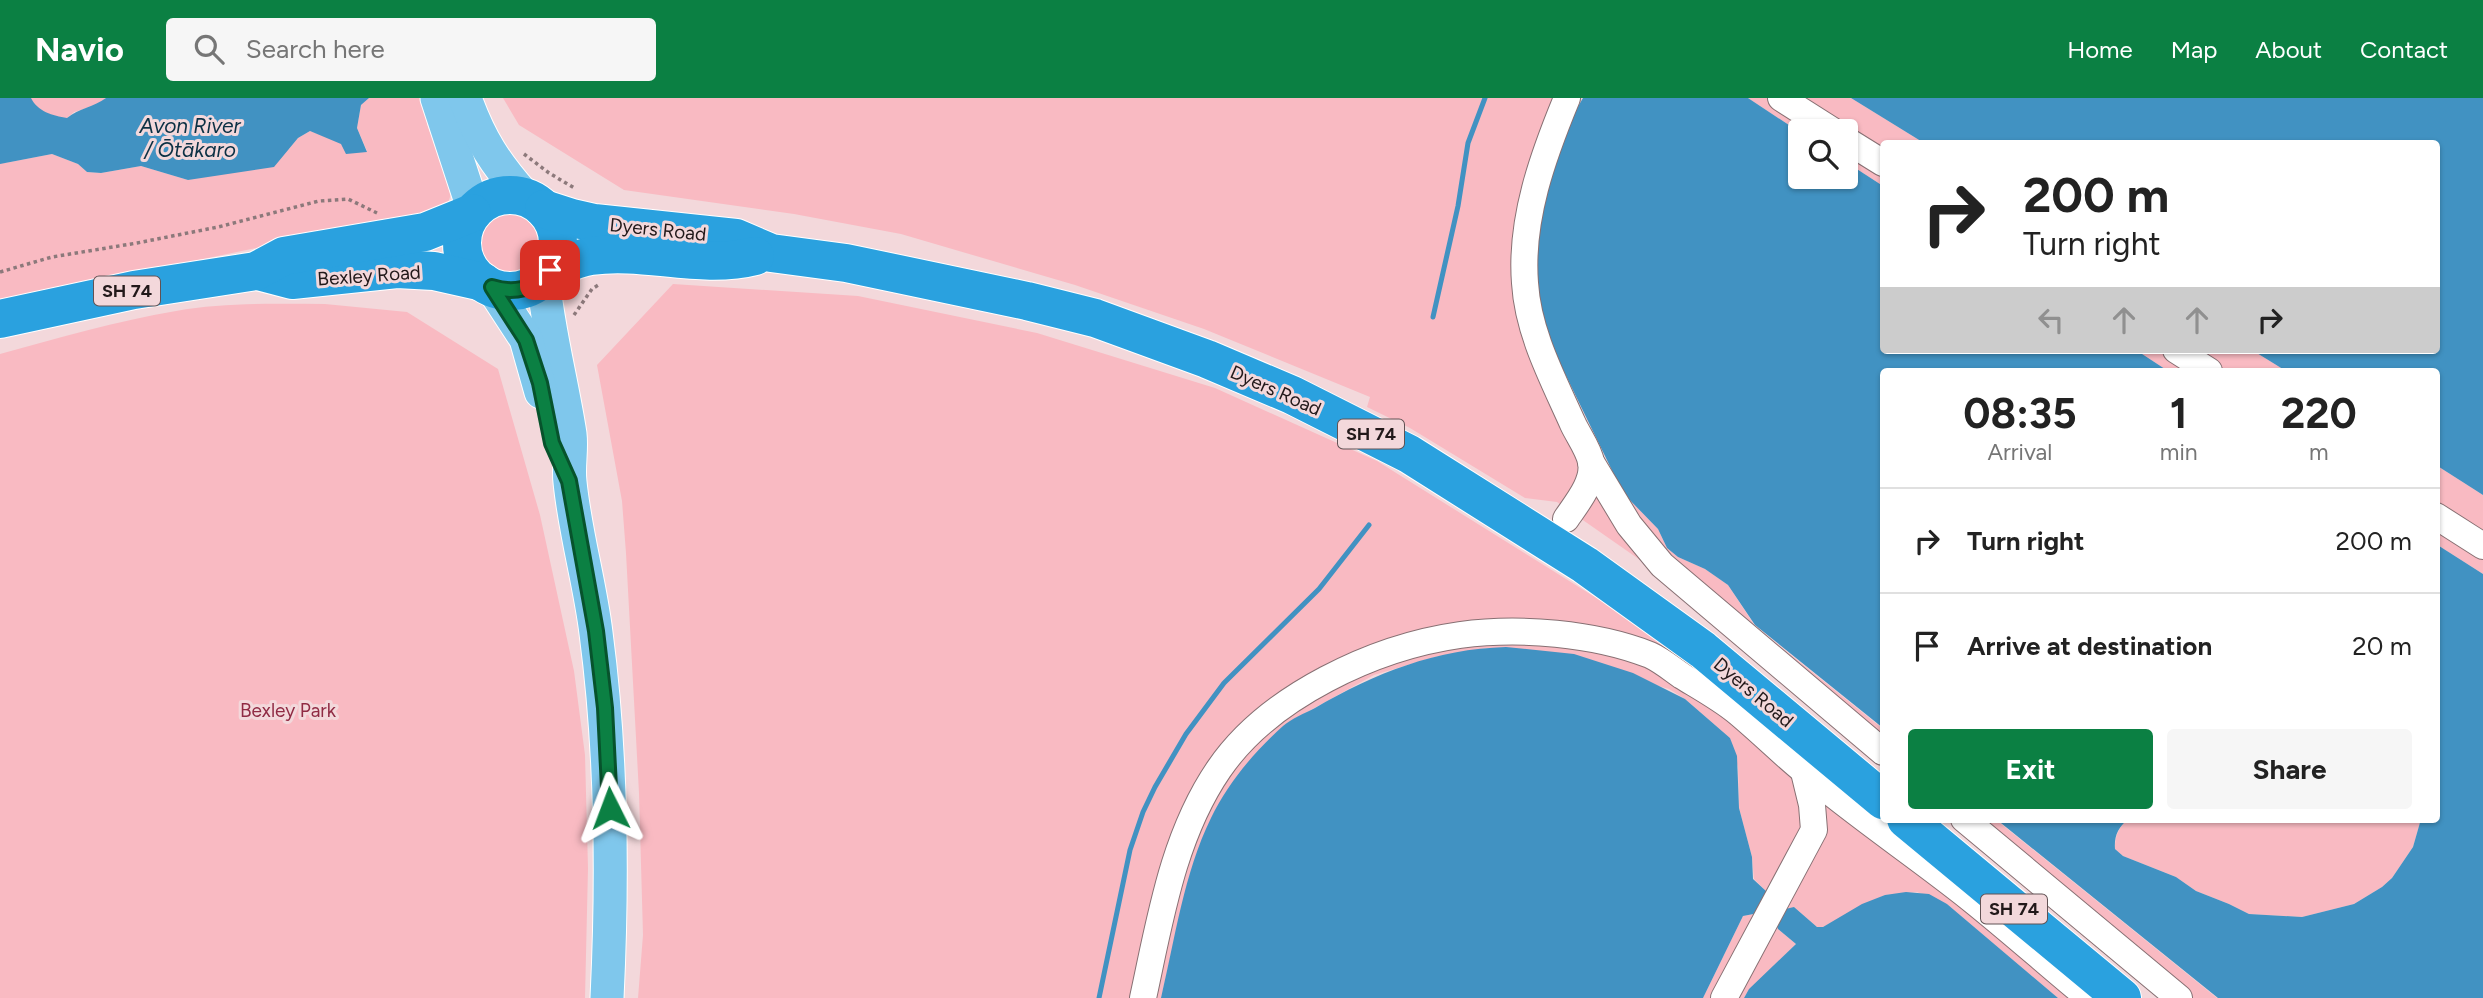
<!DOCTYPE html>
<meta charset="utf-8">
<style>
:root{--surface:#fff;--page:#f6f6f6;--text:#222;--muted:#767676;--line:#e0e0e0;--accent:#0b8043}
body{margin:0;font-family:Figtree,sans-serif;background:var(--page);color:var(--text);height:100vh;display:flex;flex-direction:column;font-size:26px;white-space:nowrap}
*{box-sizing:border-box;margin:0}
p{font-size:23px;color:var(--muted)}
.icon{flex:none;width:38px;height:38px;fill:none;stroke:currentColor;stroke-width:2;stroke-linecap:round;stroke-linejoin:round}
.map{position:relative;flex:1;overflow:hidden}
.details{position:absolute;left:1880px;top:270px;width:560px;height:455px;display:flex;flex-direction:column;background:var(--surface);border-radius:7px;box-shadow:0 2px 5px #0004}
.details>*{flex:none}
.hud{position:absolute;left:1880px;top:42px;width:560px;height:214px;border-radius:7px;box-shadow:0 2px 5px #0004;background:#fff;color:var(--text);overflow:hidden}
.fabs{position:absolute;left:1788px;top:21px;display:grid;gap:14px}
.fabs a{display:grid;place-items:center;width:70px;height:70px;border-radius:7px;background:var(--surface);box-shadow:0 2px 5px #0004;font-size:35px}
.pin{position:absolute;display:grid;place-items:center;width:60px;height:60px;color:#fff;margin:-30px;border-radius:14px;box-shadow:0 4px 10px #0006}
.me{position:absolute;width:77px;margin:-38px;rotate:357deg;stroke-linejoin:round;filter:drop-shadow(0 0 5px #0008)}
.turn{display:flex;align-items:center;gap:24px;height:147px;padding:0 28px;font-size:32px}
.turn .icon{width:91px;height:91px;stroke-width:2.5}
.turn b{display:block;font-size:49px;line-height:60px}
.lanes{display:flex;align-items:center;height:66px;padding:0 28px;background:#0003;justify-content:center;gap:35px;direction:ltr}
.lanes .off{opacity:.35}
.eta{display:flex;justify-content:space-evenly;align-items:center;height:119px;text-align:center}
.eta b{font-size:42px;font-weight:700;line-height:49px}
.button{display:flex;gap:14px;margin-top:auto;padding:14px 28px}
.button a{flex:1;height:80px;border-radius:7px;background:var(--accent);color:#fff;font-size:28px;font-weight:700;line-height:80px;text-align:center}
.button a+a{background:var(--page);color:var(--text)}
ul{padding:0;list-style:none}
li{display:flex;align-items:center;gap:21px;height:105px;padding:0 28px;border-top:2px solid var(--line)}
li div{flex:1}
li b{display:block;font-size:26px}
li em{font-style:normal}
header{display:flex;align-items:center;gap:42px;box-sizing:border-box;height:98px;padding:0 35px;background:var(--accent);color:#fff}
header strong{font-size:33px}
nav{display:flex;gap:38px;margin-inline-start:auto;font-size:24px}
.search{width:490px;height:63px;background:var(--page);display:flex;align-items:center;gap:18px;box-sizing:border-box;padding:0 24px;border-radius:7px;color:var(--muted);font-size:26px}
.map>svg:first-child{display:block}
.green{fill:#f9bac2}
.water{fill:#4192c2}
.lines{fill:none;stroke-linecap:round;stroke-linejoin:round}
.stream{stroke:#4192c2;stroke-width:5}
.minor-casing{stroke:#877073;stroke-width:28}
.major-casing{stroke:#fff;stroke-width:35}
.highway-casing{stroke:#fff;stroke-width:40}
.path{stroke:#8c797b;stroke-width:3.5;stroke-dasharray:3.5 3.5;stroke-linecap:butt}
.minor{stroke:#fff;stroke-width:26}
.major{stroke:#7fc7ec;stroke-width:33}
.highway{stroke:#2aa1df;stroke-width:38}
.route-casing{stroke:#07532c;stroke-width:18}
.route{stroke:#0b8043;stroke-width:12}
.labels{text-anchor:middle;stroke-width:6;stroke-linejoin:round;paint-order:stroke}
.shield{fill:#f3d8db;stroke:#615254;stroke-width:2}
.shield-label{font-size:18px;font-weight:bold;fill:#22191a}
.street-label{font-size:19px;fill:#22191a;stroke:#f3d8db}
.park-label{font-size:19px;fill:#902b44;stroke:#f3d8db}
.water-label{font-size:21px;font-style:italic;fill:#0b3044;stroke:#f3d8db}
</style>
<header>
<strong>Navio</strong>
<div class="search"><svg class="icon" aria-label="search" viewBox="0 0 24 24"><circle cx="10" cy="10" r="6"/><path d="M15 15l6 6"/></svg>Search here</div>
<nav><a>Home</a><a>Map</a><a>About</a><a>Contact</a></nav>
</header>
<div class="map">
<svg width="2483" height="900" viewBox="0 0 2483 900">
<rect width="100%" height="100%" fill="#f3d8db"/>
<g class="green">
<path d="M12 0H106L97 7 74 14 67 20 53 22Z"/>
<path d="M369 0H422L428 15 427 26 452 93 447 108 440 115 362 128 54 192 0 206V55L5 65 52 56 78 66 87 74 101 75 141 68 188 82 289 51 298 40 310 33 367 53 357 30 361 7Z"/>
<path d="M503 0H1562L1522 197 1653 471 1557 404 1525 400 1410 330 1367 309 1370 299 1204 231 1075 187 901 136 794 116 624 92 519 27Z"/>
<path d="M1748 0H1851L1924 45 1883 46V88L1846 64V33L1801 35Z"/>
<circle cx="510" cy="144" r="34"/>
<path d="M673 186 858 198 1037 235 1215 290 1377 363 1654 536 1883 721H1888L2080 900H2058L1947 806 1917 794 1885 797 1823 829H1817L1794 809 1778 831 1796 846 1748 893 1744 900H1703L1743 818 1764 814 1766 793 1754 781 1752 759 1739 710 1738 669 1730 640 1685 601 1669 591 1534 552 1486 550 1435 559 1374 577 1289 624 1269 642 1182 809 1161 900H638L643 837 639 695 626 455 622 403 597 267Z"/>
<path d="M325 206 407 214 498 271 540 417 574 573 585 657 588 770 585 900H0V256C58 240 117 223 176 213 225 204 276 206 325 206Z"/>
<path d="M2136 252H2252L2286 273H2168Z"/>
<path d="M2436 367 2483 397V476L2436 446Z"/>
<path d="M1623 395 1658 431 1667 450 1678 459 1705 471 1728 487 1755 528 1883 631V647L1653 450Z"/>
<path d="M1972 721H1995L2217 900H2186Z"/>
<path d="M2128 721H2421L2413 749 2392 780 2382 789 2354 806 2302 819 2249 816 2229 806 2196 793 2176 779 2123 758 2115 751C2115 738 2118 730 2128 721Z"/>
</g>
<g class="water">
<path d="M0 0H31C37 13 53 18 67 20 79 10 94 9 106 0H369L361 7 357 30 367 54 346 56 341 46 310 33 298 40 274 69 188 82 141 68 101 75 87 74 78 66 52 56 0 66Z"/>
<path d="M1583 0H1748L1801 35V79H1846V64L1883 88V252H2136L2168 273H1883V630L1755 527 1728 487 1705 471 1678 459 1667 450 1658 431 1623 395 1552 249 1541 222 1534 149 1547 86 1573 17Z"/>
<path d="M1851 0H2483V397L2436 367V273H2286L2252 252H2436V46L1924 45Z"/>
<path d="M2436 446 2483 476V900H2218L1996 721H2128C2118 730 2114 738 2115 751L2123 758 2176 779 2196 793 2229 806 2249 816 2302 819 2354 806 2382 789 2392 780 2413 749 2421 721H2436Z"/>
<path d="M1506 549 1574 556 1633 575 1685 601 1730 640 1737 658 1739 710 1752 759 1753 781 1766 793 1769 805 1764 814 1743 818 1703 900H1161C1175 841 1184 775 1211 720 1228 685 1254 654 1283 628 1291 621 1305 615 1315 610 1375 575 1436 551 1506 549Z"/>
<path d="M1906 794 1929 796 1947 806 2058 900H1744L1749 891 1796 846 1778 831 1774 822 1781 812 1794 809 1817 829H1823L1862 806 1885 797Z"/>
</g>
<g class="lines">
<g class="stream">
<path d="M1433 219 1458 108 1468 45 1485 0"/>
<path d="M1099 900 1130 752 1143 714 1155 689 1186 636 1224 585 1319 491 1369 427"/>
</g>
<g class="minor-casing">
<g id="minor">
<path d="M1781 0 1833 33"/>
<path d="M1846 42 1883 65"/>
<path d="M2176 252 2209 273"/>
<path d="M1591 364 1629 427 1662 467 1883 654"/>
<path d="M2436 418 2483 448"/>
<path d="M1566 421C1576 406 1595 384 1591 364 1589 352 1578 337 1573 326 1553 281 1528 235 1525 185 1520 121 1543 58 1567 0"/>
<path d="M1964 721 2179 900"/>
<path d="M1143 900C1160 822 1173 738 1219 671 1269 598 1375 549 1460 537 1519 529 1594 535 1650 557 1661 562 1672 571 1682 578 1700 589 1720 600 1736 613 1759 632 1780 653 1803 672 1857 718 1916 757 1971 801 2011 833 2049 867 2089 900"/>
<path d="M1724 900 1814 732 1812 707 1804 674"/>
</g>
</g>
<g class="major-casing">
<g id="major">
<path d="M437 0 474 113"/>
<path d="M465 0C480 42 495 65 524 98"/>
<path d="M543 180C548 233 562 284 570 336 572 352 568 368 570 384 575 435 590 485 596 535 612 656 613 778 607 900"/>
<path d="M492 189 526 241 541 294"/>
</g>
</g>
<g class="highway-casing">
<g id="highway">
<circle cx="510" cy="145" r="48"/>
<path d="M544 111 572 120 594 125 736 140 771 155 846 165 1027 203 1095 220 1207 261 1292 297 1409 356 1585 467 1703 552 1883 702"/>
<path d="M550 172C563 167 577 160 591 158 645 150 700 172 755 158"/>
<path d="M258 173 292 182 397 171 434 173 483 184"/>
<path d="M0 221 134 192 256 173 284 158 425 134 472 115"/>
<path d="M1906 721 2122 900"/>
</g>
</g>
<g class="path">
<path d="M524 56 549 75 576 91"/>
<path d="M0 174 52 159 137 145 218 129 319 103 348 101 377 115"/>
<path d="M574 217 592 191 600 186"/>
</g>
<use href="#minor" class="minor"/>
<use href="#major" class="major"/>
<use href="#highway" class="highway"/>
</g>
<g class="lines">
<g class="route-casing">
<path id="route" d="M550 172C535 191 514 196 492 189L526 242 540 285 552 345 569 383 596 533 605 610 610 710"/>
</g>
<use href="#route" class="route"/>
</g>
<g class="labels">
<g class="shield">
<rect x="94" y="178.5" width="66" height="29" rx="5"/>
<rect x="1338" y="321.5" width="66" height="29" rx="5"/>
<rect x="1981" y="796.5" width="66" height="29" rx="5"/>
</g>
<g class="shield-label">
<text x="127" y="199">SH 74</text>
<text x="1371" y="342">SH 74</text>
<text x="2014" y="817">SH 74</text>
</g>
<g class="street-label">
<text transform="translate(658 131) rotate(6)" y="7">Dyers Road</text>
<text transform="translate(369 177) rotate(-4)" y="7">Bexley Road</text>
<text transform="translate(1276 292) rotate(24)" y="7">Dyers Road</text>
<text transform="translate(1754 594) rotate(40)" y="7">Dyers Road</text>
</g>
<g class="park-label">
<text x="288" y="619">Bexley Park</text>
</g>
<g class="water-label">
<text x="190" y="35">Avon River<tspan x="190" dy="24">/ Ōtākaro</tspan></text>
</g>
</g>
</svg>
<div class="fabs">
<a><svg class="icon" aria-label="search" viewBox="0 0 24 24"><circle cx="10" cy="10" r="6"/><path d="M15 15l6 6"/></svg></a>
</div>
<div class="pin" style="left:550px;top:172px;background:#d93025"><svg class="icon" aria-label="arrive" viewBox="0 0 24 24"><path d="M6 21V4h12l-3 4 3 4H6"/></svg></div>
<svg class="me" style="left:610px;top:710px" viewBox="-20 -20 40 40"><path d="M0-17L14 15 0 8-14 15z" fill="#0b8043" stroke="#fff" stroke-width="4"/></svg>
<div class="hud">
<div class="turn"><svg class="icon" aria-label="right" viewBox="0 0 24 24"><path d="M7 20v-9h11M14 6l5 5-5 5"/></svg><div><b>200 m</b>Turn right</div></div>
<div class="lanes"><svg class="icon off" aria-label="left" viewBox="0 0 24 24"><path d="M17 20v-9H6M10 6l-5 5 5 5"/></svg><svg class="icon off" aria-label="ahead" viewBox="0 0 24 24"><path d="M12 20V5M6 11l6-6 6 6"/></svg><svg class="icon off" aria-label="ahead" viewBox="0 0 24 24"><path d="M12 20V5M6 11l6-6 6 6"/></svg><svg class="icon" aria-label="right" viewBox="0 0 24 24"><path d="M7 20v-9h11M14 6l5 5-5 5"/></svg></div>
</div>
<section class="details">
<div class="eta">
<div><b>08:35</b><p>Arrival</p></div>
<div><b>1</b><p>min</p></div>
<div><b>220</b><p>m</p></div>
</div>
<ul>
<li><svg class="icon" aria-label="right" viewBox="0 0 24 24"><path d="M7 20v-9h11M14 6l5 5-5 5"/></svg><div><b>Turn right</b></div><em>200 m</em></li>
<li><svg class="icon" aria-label="arrive" viewBox="0 0 24 24"><path d="M6 21V4h12l-3 4 3 4H6"/></svg><div><b>Arrive at destination</b></div><em>20 m</em></li>
</ul>
<div class="button"><a>Exit</a><a>Share</a></div>
</section>
</div>
